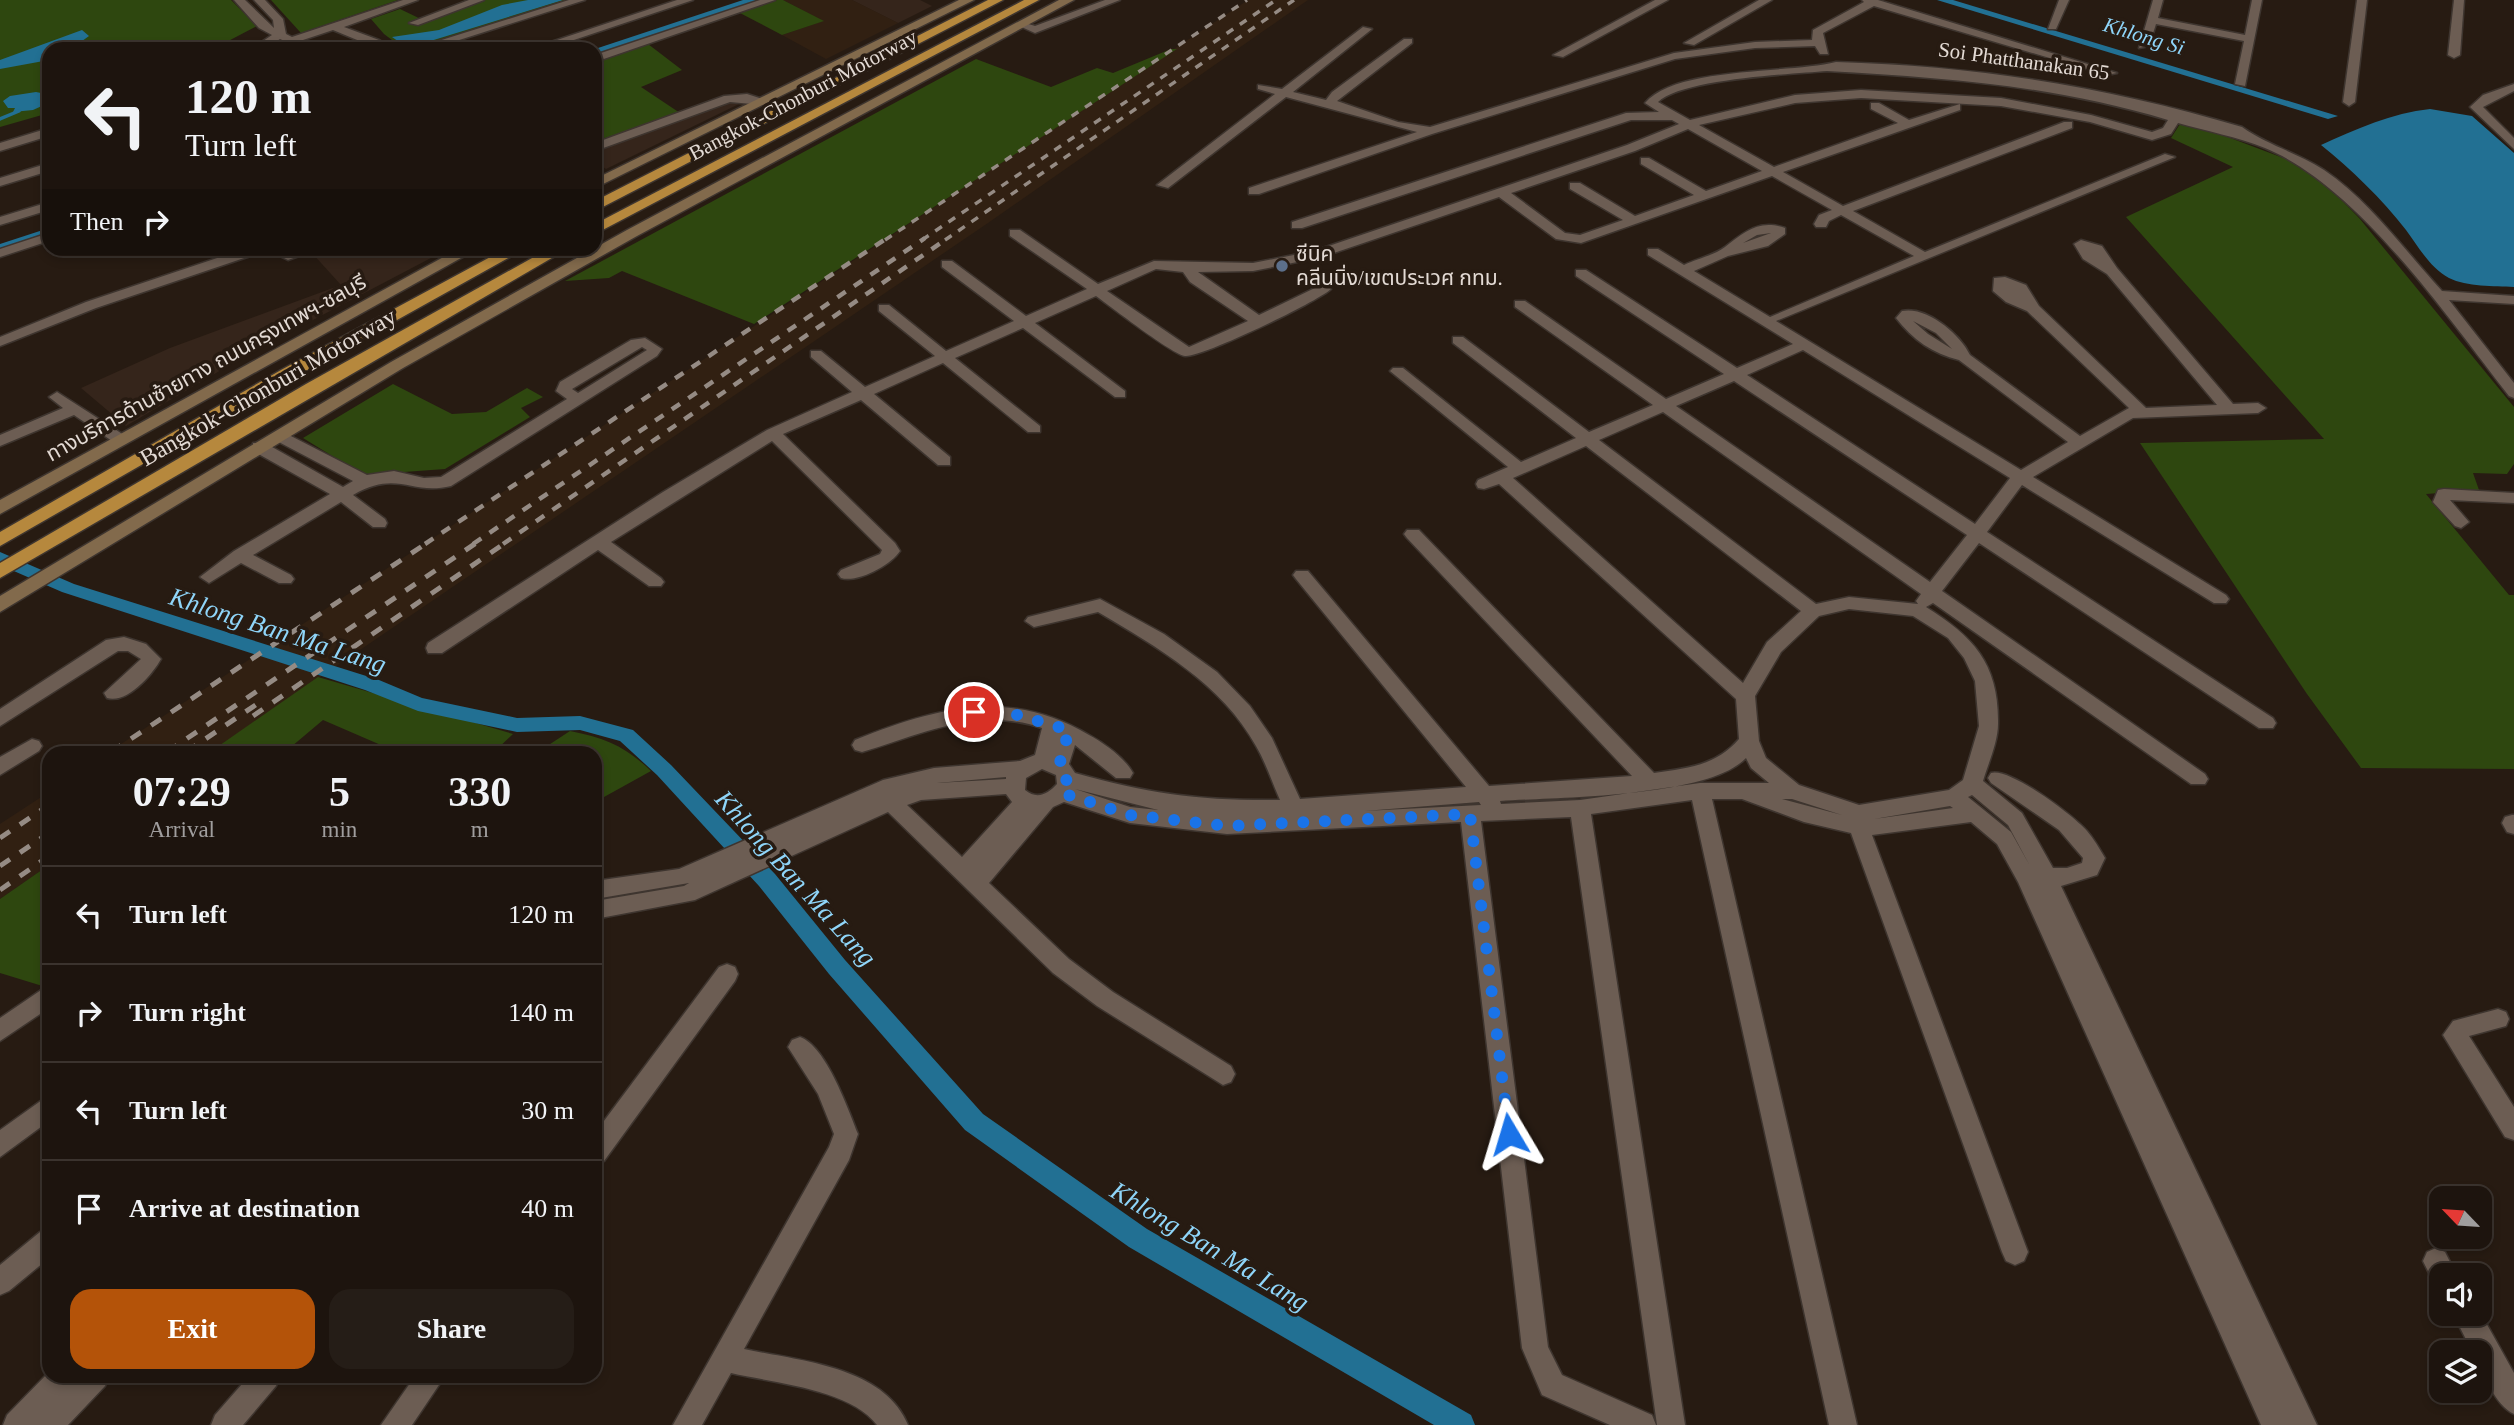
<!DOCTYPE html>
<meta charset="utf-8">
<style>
:root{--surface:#1d140e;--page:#251d17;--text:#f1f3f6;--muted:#a09e9e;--line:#3b332e;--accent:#b45309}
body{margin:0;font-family:"Times New Roman","Noto Sans Thai",serif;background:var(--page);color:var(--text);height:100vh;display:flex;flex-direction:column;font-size:26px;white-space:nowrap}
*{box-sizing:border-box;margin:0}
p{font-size:23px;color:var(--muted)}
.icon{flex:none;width:38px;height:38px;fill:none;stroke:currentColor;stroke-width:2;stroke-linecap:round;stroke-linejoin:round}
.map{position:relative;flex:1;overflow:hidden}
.sheet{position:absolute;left:42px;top:746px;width:560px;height:637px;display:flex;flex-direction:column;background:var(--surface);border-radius:21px;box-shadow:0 4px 10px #0003,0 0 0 2px var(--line)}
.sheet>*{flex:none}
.banner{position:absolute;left:42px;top:42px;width:560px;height:214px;border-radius:21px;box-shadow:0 4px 10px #0003,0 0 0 2px var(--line);background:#1d140e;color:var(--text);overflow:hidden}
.needle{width:46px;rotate:295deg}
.tools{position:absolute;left:2429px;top:1186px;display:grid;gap:14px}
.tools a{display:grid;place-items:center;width:63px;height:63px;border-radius:14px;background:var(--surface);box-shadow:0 4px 10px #0003,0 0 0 2px var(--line);font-size:35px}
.pin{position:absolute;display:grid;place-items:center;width:60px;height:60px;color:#fff;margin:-30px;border:4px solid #fff;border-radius:50%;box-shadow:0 2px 7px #0007}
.me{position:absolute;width:77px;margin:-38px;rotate:353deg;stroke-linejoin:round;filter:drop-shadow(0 0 5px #0008)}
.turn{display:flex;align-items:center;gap:24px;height:147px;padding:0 28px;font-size:32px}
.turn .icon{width:91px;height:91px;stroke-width:2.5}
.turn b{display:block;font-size:49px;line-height:60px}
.then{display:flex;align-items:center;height:66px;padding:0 28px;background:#0003;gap:14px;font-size:26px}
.eta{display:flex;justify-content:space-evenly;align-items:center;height:119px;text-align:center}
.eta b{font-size:42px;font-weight:600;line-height:49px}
.action{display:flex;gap:14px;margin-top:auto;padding:14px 28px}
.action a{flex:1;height:80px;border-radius:21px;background:var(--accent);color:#fff;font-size:28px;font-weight:600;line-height:80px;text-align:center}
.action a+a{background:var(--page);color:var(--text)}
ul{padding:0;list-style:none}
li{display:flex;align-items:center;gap:21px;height:98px;padding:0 28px;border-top:2px solid var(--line)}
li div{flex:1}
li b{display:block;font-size:26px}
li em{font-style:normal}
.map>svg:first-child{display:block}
.commercial{fill:#35251b}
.built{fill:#312012}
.green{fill:#2e470f}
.water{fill:#227093}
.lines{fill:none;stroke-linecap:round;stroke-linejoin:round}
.stream{stroke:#227093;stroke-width:3.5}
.canal{fill:#227093;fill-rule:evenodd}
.street-casing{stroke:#3e352f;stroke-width:3}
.secondary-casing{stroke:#3e352f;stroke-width:3}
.highway-casing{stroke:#3e352f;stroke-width:3}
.street{fill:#6c5d53;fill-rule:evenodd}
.secondary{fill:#826a4c;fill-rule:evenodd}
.highway{fill:#b6883d;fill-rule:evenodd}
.rail-far2{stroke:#958b84;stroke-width:3.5;stroke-dasharray:8 8;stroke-linecap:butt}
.rail-far1{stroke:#958b84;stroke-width:4.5;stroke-dasharray:10 10;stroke-linecap:butt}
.rail{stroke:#958b84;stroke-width:5;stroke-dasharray:12 12;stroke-linecap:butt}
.route{stroke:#1a73e8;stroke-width:12;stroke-dasharray:0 21.6}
.service-dot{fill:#5c6f8a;stroke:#271b12;stroke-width:2.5}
.labels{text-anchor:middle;stroke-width:7;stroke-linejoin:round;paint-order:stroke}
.far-water-label{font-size:21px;font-style:italic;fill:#8fd5f9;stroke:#271b12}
.far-street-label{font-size:21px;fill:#e3dad4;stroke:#271b12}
.far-poi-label{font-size:21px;fill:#e3dad4;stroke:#271b12;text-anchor:start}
.street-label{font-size:24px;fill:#e3dad4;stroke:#271b12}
.water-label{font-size:26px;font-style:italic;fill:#8fd5f9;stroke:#271b12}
</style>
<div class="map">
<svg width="2514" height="1425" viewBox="0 0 2514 1425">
<rect width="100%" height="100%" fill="#271b12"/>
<g class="commercial">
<path d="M852 0H920L932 6 898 23Z"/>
<path d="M738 101 741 103 606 169 595 161V150L724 102Z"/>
<path d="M324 248 448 249 250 353 126 426 81 388 170 348 341 285 312 253Z"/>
</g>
<g class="built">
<path d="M783 0H852L898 23 826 59 782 35 823 21Z"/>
<path d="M1248 0H1308L988 223 210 752H109Z"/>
<path d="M49 792V865L0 899V824Z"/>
</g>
<g class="green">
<path d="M0 0H231L257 26 213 49H49V113L0 127Z"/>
<path d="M271 0H398L301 33Z"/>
<path d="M483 0H568L412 48 404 49 384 34 371 19 400 9 425 21Z"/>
<path d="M777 0H783L824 21 782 35 740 13Z"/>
<path d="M648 44 682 70 641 87 680 113 595 143V62Z"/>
<path d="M1171 49H1177L754 324 622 271 609 278 565 281 976 59 1051 87 1097 68 1113 73Z"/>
<path d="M2180 124 2196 125 2286 159 2325 183 2360 219 2514 407V464L2507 474 2473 473 2479 490 2426 494 2509 595H2514V769L2361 768 2307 694 2140 443 2324 439 2126 217 2233 167 2171 138Z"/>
<path d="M393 384 452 414 486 412 527 388 543 397 521 408 530 417 445 469 363 475 303 438Z"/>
<path d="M318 677 513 734 494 752H397L323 720 285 752H210Z"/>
<path d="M570 731C605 738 625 746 651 771L595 802V752H538Z"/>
<path d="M49 865V988L0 973V899Z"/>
</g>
<g class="water">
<path d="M528 0H563L411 47 405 46 392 37 439 30 502 5Z"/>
<path d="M82 30 89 36 71 49H49V60L0 69V60Z"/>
<path d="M36 92 46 94 44 105 33 110 13 112 15 108H8L3 101 10 96Z"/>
<path d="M2430 109 2472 116 2514 153V287C2494 286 2467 287 2449 278 2430 268 2418 246 2406 230 2382 199 2351 169 2321 145 2356 129 2392 113 2430 109Z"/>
</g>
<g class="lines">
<path class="stream" d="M0 119 19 111"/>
<g class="canal">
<path d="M743 0H759L595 56V49Z"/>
<path d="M1937 0H1953L2338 116 2328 119Z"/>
<path d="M49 228V236L0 252V244Z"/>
<path d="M0 552 74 584 379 680 422 698 517 718 580 716 633 730 671 765 775 874 845 960 983 1114 1147 1229 1471 1415 1475 1425H1434L1129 1247 965 1130 829 974 759 886 657 775 620 741 580 730 517 732 418 711 365 690 62 592 0 565Z"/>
</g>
<g class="street-casing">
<g id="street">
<path d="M234 0H245L274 28 273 20 254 0H265L283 19 286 34 292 37 403 0H418L344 27 379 40 393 49H379L333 30 291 44 280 39 265 49H251L272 35 259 28Z"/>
<path d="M469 0H484L418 25 409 23Z"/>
<path d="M569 0H585L431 49H413Z"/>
<path d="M677 0H693L547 49H530Z"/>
<path d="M760 0H775L595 62V55Z"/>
<path d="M1105 0H1120L1035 33 1017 25 1022 22 1035 26Z"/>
<path d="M1655 0H1668L1563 57 1553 55Z"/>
<path d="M1759 0H1772L1694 45 1684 43Z"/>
<path d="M1862 0H1878L2117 73 2107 75 1874 6 1823 33 1828 54H1820L1815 46 1755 48 1675 59 1432 134 1259 194H1249V188L1417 132 1286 97 1168 188 1157 185 1275 94 1258 89V85L1282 89 1363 27 1372 29 1293 92 1326 100 1332 92 1404 39H1412V43L1337 101 1398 122 1430 127 1674 53 1755 42 1812 40 1813 30 1864 2Z"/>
<path d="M2059 0H2069L2056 29H2048Z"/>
<path d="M2153 0H2163L2158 18 2245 35 2252 0H2262L2245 86 2235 84 2244 41 2156 24 2149 46 2139 48Z"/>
<path d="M2357 0H2367L2355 102 2349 106 2343 102Z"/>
<path d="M2454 0H2464L2460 55 2454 58 2448 55Z"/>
<path d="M1836 62C1978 66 2107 87 2242 127 2267 145 2298 153 2324 170 2370 201 2405 251 2442 291L2514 296V304L2449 300 2514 383V398L2509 396C2448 318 2358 186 2265 148 2237 137 2207 131 2178 123L2171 134 2152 140 2090 122 2001 106 1861 98 1795 103 1699 125 1774 167 1898 123 1871 109V103H1879L1909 120 1960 104V110L1783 172 1843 206 2064 122H2072V128L1853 211 1925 252 2165 154 2175 157 1776 321 2021 470 2068 442 1959 360C1933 354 1912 339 1896 318L1902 311C1927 306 1960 334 1970 355L2080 436 2129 408 2027 311 2006 302 1993 291 1994 278 2005 277 2026 285 2039 306 2146 408 2217 405 2107 274 2083 259 2074 244 2081 240 2102 246 2117 268 2233 404 2258 403 2266 408 2258 413 2133 418 2033 477 2226 595 2229 599 2226 603H2214L2022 485 1987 532 2273 718 2276 723 2273 728H2259L1979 543 1942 591 2205 774 2208 779 2205 784H2191L1933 603 1926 607C1974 637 1999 664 1998 724 1998 742 1988 764 1983 781L2022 813 2053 868H2067L2082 863 2083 858 2059 830 1991 783 1988 778 1991 773C2009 767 2073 815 2087 831 2094 839 2099 848 2105 858L2097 875 2061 886 2317 1425H2261L2018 882 1997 844 1971 822 1872 835 2028 1252 2024 1261 2015 1265 2006 1261 2002 1252 1851 833 1804 822 1742 799H1712L1857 1425H1829L1692 800 1591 814 1685 1425H1657L1571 817 1481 821 1548 1347 1562 1375 1652 1415 1656 1425H1610L1542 1395 1522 1348 1461 822 1227 834 1130 823 1064 802 1053 807 989 883 1069 959 1113 992 1231 1066 1235 1074 1231 1082 1223 1085 1097 1006 1053 973 888 812 695 900 595 919V901L684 886 689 883 595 899V881L679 869 883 780 934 768 1020 761 1035 755 1042 728C978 706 922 734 862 752L855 750 852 745 855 740C938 707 1010 688 1089 735 1104 743 1125 758 1133 773L1130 778H1116L1075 745 1069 764 1075 773C1149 794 1203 801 1280 800 1272 782 1266 763 1256 746 1222 684 1157 647 1098 612L1034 627 1025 621 1028 617 1100 599 1164 634 1217 672 1250 706 1272 738 1300 799 1466 787 1296 579 1293 575 1296 571H1308L1489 786 1632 776 1407 538 1404 534 1407 530H1419L1654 773C1687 768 1716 766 1739 739L1736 699 1499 484 1484 489 1478 488 1476 484 1478 480 1508 467 1390 371 1393 368H1403L1521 462 1576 438 1453 343V337H1463L1589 432 1653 405 1515 307V301H1525L1666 399 1724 374 1576 276V270H1586L1737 368 1793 344 1648 255V249H1658L1684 265C1696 259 1715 255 1725 247 1744 232 1759 219 1785 228V234L1768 246 1728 256 1694 271 1770 317 1914 256 1841 215 1829 221 1826 227H1816L1814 224 1819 215 1832 210 1772 176 1581 243 1556 239 1499 197 1322 257 1253 271 1198 272 1259 315 1319 286H1329L1331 289C1319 301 1201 358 1185 356 1173 355 1110 306 1096 296L1035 323 1125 391V397H1115L1023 328 955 358 1040 426V432H1028L943 363 874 394 950 457V465H938L861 400 783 434 895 543 900 551C891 565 858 583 841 578L838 574 841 570 880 554 882 550 772 441 611 542 661 578 664 582 661 586H649L598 550 442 653H428L426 648 428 643 663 492 767 430 852 392 811 357V351H821L865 387 935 356 879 311V305H889L946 351 1014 321 942 267V261H952L1026 316 1087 289 1010 236V230H1020L1098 284 1154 261 1253 263 1314 251 1627 145 1679 124 1672 120H1631L1302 228H1292V222L1626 113 1659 112 1645 103C1676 66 1789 74 1836 62ZM1827 71C1948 78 2051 85 2168 120L2163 128 2152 132 2091 115 2001 98 1861 90 1795 95 1690 120 1658 102C1682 79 1791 74 1827 71ZM1688 129 1762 171 1706 191 1649 158H1641V164L1694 195 1635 216 1580 183H1570V189L1623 220 1580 235 1565 233 1511 193 1635 151ZM1771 233 1743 243 1757 235ZM1156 269 1183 272 1190 282 1248 321 1189 347 1107 291ZM1913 321 1936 333 1952 349 1928 334ZM1803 350 2010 478 1975 524 1747 375ZM1734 381 1967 535 1930 582 1676 406ZM1663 412 1921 594 1916 601 1918 604 1849 597 1816 604 1599 440ZM1586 446 1801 611 1767 642 1743 683 1513 478ZM1849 609 1913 616 1948 638 1964 658 1975 681 1979 726 1963 780 1949 790 1859 805 1799 785 1766 758 1759 741 1755 696 1781 652 1819 616ZM1746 758 1751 768 1769 783H1700L1580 800 1501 804 1500 801C1557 797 1708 798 1746 758ZM1042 769 1056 775 1057 784C1048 794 1037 800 1025 790L1026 778ZM1006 777V779L937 783ZM1075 789 1158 810 1130 807ZM1006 794 1012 802 962 857 907 805 921 800ZM1972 795 2008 825 2030 866 2011 832 1968 797ZM1782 799H1792L1842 815ZM1479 802 1481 805 1364 811ZM1950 806 1953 808 1874 819Z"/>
<path d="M2514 84V91L2483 107 2514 138V149L2470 107 2483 95Z"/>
<path d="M747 94 769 101 763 105 730 102 595 151V143L724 96Z"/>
<path d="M49 128V136L0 151V143Z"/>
<path d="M49 163V171L0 186V178Z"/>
<path d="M49 202V210L0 225V217Z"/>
<path d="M49 233V241L0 257V249Z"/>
<path d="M247 248H282L288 252 321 248 288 260 268 250 96 308 0 346V337L86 302Z"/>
<path d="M645 338 662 349 657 356 451 486C411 496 398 469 353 495L385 519 387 523 385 527H373L341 502 253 555 291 575 294 579 291 583H279L241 563 209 583 200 577 234 551 330 494 253 451V443H265L343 487 353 481 273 439V433H285L367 475 394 471 424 478 441 477 567 399 556 391 560 382 631 340ZM642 347 647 350 578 393 572 389Z"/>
<path d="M57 392 127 437V443H115L74 415 0 446V435L63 408 49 397Z"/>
<path d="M2444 489 2514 493V503L2450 500 2469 522 2461 528 2455 526 2433 502 2438 490Z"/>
<path d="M124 637 146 644 161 659C152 675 127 704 107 698L104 693 141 659 128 651H118L0 726V709L106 640Z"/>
<path d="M32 739 39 741 42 746 39 751 0 775V757Z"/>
<path d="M2512 815H2514V834L2507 832 2502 823 2505 817Z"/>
<path d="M727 964 735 967 738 974 735 981 604 1161 595 1165V1133L719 967Z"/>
<path d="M47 986 49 1008 0 1041V1018Z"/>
<path d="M2498 1009 2506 1012 2509 1019 2506 1026 2469 1036 2514 1107V1140L2505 1137 2443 1035 2453 1021Z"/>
<path d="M800 1037C826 1046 848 1109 858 1134L849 1160 744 1349C799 1361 884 1366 908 1425H877C850 1389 774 1383 731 1373L702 1425H673L829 1147 834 1134 818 1094 788 1047 792 1040Z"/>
<path d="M49 1095V1121L0 1157V1130Z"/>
<path d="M49 1228V1258L9 1291 0 1295V1265L40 1232Z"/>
<path d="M2436 1248 2445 1252 2457 1276H2441V1288L2435 1285 2423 1261 2427 1252Z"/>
<path d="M2480 1312 2514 1373V1414C2496 1406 2480 1372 2480 1353H2473L2453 1314Z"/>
<path d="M49 1372V1376H109L105 1386 68 1425H3L7 1415Z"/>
<path d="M249 1376H280L276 1386 243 1425H211L215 1415Z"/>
<path d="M415 1376H445L412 1425H381Z"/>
</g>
</g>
<g class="secondary-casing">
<g id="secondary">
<path d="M959 0H974L595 188V179Z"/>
<path d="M1059 0H1074L637 236 403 368 0 612V596L391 362 627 230Z"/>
<path d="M460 248H479L0 514V500Z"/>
</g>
</g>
<g class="highway-casing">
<g id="highway">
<path d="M988 0H1003L595 211V201Z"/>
<path d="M1024 0H1039L595 234V224Z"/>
<path d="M507 248H526L293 378 0 546V532L281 370Z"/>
<path d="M550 248H569L0 578V563L306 384Z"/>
</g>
</g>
<use href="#street" class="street"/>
<use href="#secondary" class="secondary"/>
<use href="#highway" class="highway"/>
<g class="rail-far2">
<path d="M885 240 1247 0"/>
<path d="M922 240 1276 0"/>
<path d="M945 240 1294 0"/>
</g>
<g class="rail-far1">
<path d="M425 544 887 238"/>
<path d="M473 544 925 238"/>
<path d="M503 544 948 238"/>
</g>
<g class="rail">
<path d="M253 716 505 543"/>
<path d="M111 752 427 543"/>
<path d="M167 752 476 543"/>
<path d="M186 752 257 704"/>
<path d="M0 838 49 805"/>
<path d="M0 866 49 833"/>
<path d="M0 890 49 856"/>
</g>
</g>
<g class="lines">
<path class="route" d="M974 712 1014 714 1069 730 1059 766 1067 778 1062 793 1130 815 1227 826 1470 814 1509 1134"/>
</g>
<circle class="service-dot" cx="1282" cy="266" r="7"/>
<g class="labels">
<g class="far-water-label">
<text transform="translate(2144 36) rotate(17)" y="7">Khlong Si</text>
</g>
<g class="far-street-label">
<text transform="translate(2024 61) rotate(8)" y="7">Soi Phatthanakan 65</text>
<text transform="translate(803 95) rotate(-28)" y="7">Bangkok-Chonburi Motorway</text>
<text transform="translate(206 368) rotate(-29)" y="7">ทางบริการด้านซ้ายทาง ถนนกรุงเทพฯ-ชลบุรี</text>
</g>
<g class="far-poi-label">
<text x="1296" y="261">ซีนิค<tspan x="1296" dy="24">คลีนนิ่ง/เขตประเวศ กทม.</tspan></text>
</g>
<g class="street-label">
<text transform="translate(268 387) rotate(-30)" y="8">Bangkok-Chonburi Motorway</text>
</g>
<g class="water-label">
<text transform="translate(278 630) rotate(18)" y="9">Khlong Ban Ma Lang</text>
<text transform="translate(796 878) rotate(48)" y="9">Khlong Ban Ma Lang</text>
<text transform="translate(1210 1246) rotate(31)" y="9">Khlong Ban Ma Lang</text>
</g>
</g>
</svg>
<div class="tools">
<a><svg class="needle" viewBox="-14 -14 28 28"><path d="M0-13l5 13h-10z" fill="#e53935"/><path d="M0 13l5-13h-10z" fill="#a09e9e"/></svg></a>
<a><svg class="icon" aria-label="sound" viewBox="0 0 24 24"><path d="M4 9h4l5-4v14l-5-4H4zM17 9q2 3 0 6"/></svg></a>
<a><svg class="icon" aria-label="layers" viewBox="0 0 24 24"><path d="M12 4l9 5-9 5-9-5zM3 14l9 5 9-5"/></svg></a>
</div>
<div class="pin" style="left:974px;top:712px;background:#d93025"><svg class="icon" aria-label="arrive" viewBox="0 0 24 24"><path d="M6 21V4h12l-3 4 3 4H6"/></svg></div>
<svg class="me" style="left:1509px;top:1134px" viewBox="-20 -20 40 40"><path d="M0-17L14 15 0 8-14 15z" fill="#1a73e8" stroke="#fff" stroke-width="4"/></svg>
<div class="banner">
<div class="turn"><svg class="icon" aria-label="left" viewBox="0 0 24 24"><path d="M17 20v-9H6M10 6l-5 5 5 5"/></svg><div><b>120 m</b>Turn left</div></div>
<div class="then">Then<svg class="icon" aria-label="right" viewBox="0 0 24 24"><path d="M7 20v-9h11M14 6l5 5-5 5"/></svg></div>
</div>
<section class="sheet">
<div class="eta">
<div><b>07:29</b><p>Arrival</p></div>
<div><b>5</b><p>min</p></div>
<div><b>330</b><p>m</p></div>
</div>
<ul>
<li><svg class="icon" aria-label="left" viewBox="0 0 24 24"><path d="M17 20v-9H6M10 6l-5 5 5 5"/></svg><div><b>Turn left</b></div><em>120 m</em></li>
<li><svg class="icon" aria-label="right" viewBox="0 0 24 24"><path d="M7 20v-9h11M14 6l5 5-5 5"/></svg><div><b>Turn right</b></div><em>140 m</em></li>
<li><svg class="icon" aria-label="left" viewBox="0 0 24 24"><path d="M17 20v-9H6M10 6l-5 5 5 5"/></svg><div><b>Turn left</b></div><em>30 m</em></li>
<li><svg class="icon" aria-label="arrive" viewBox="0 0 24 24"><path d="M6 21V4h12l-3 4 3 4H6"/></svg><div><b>Arrive at destination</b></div><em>40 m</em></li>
</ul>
<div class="action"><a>Exit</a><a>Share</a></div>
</section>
</div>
